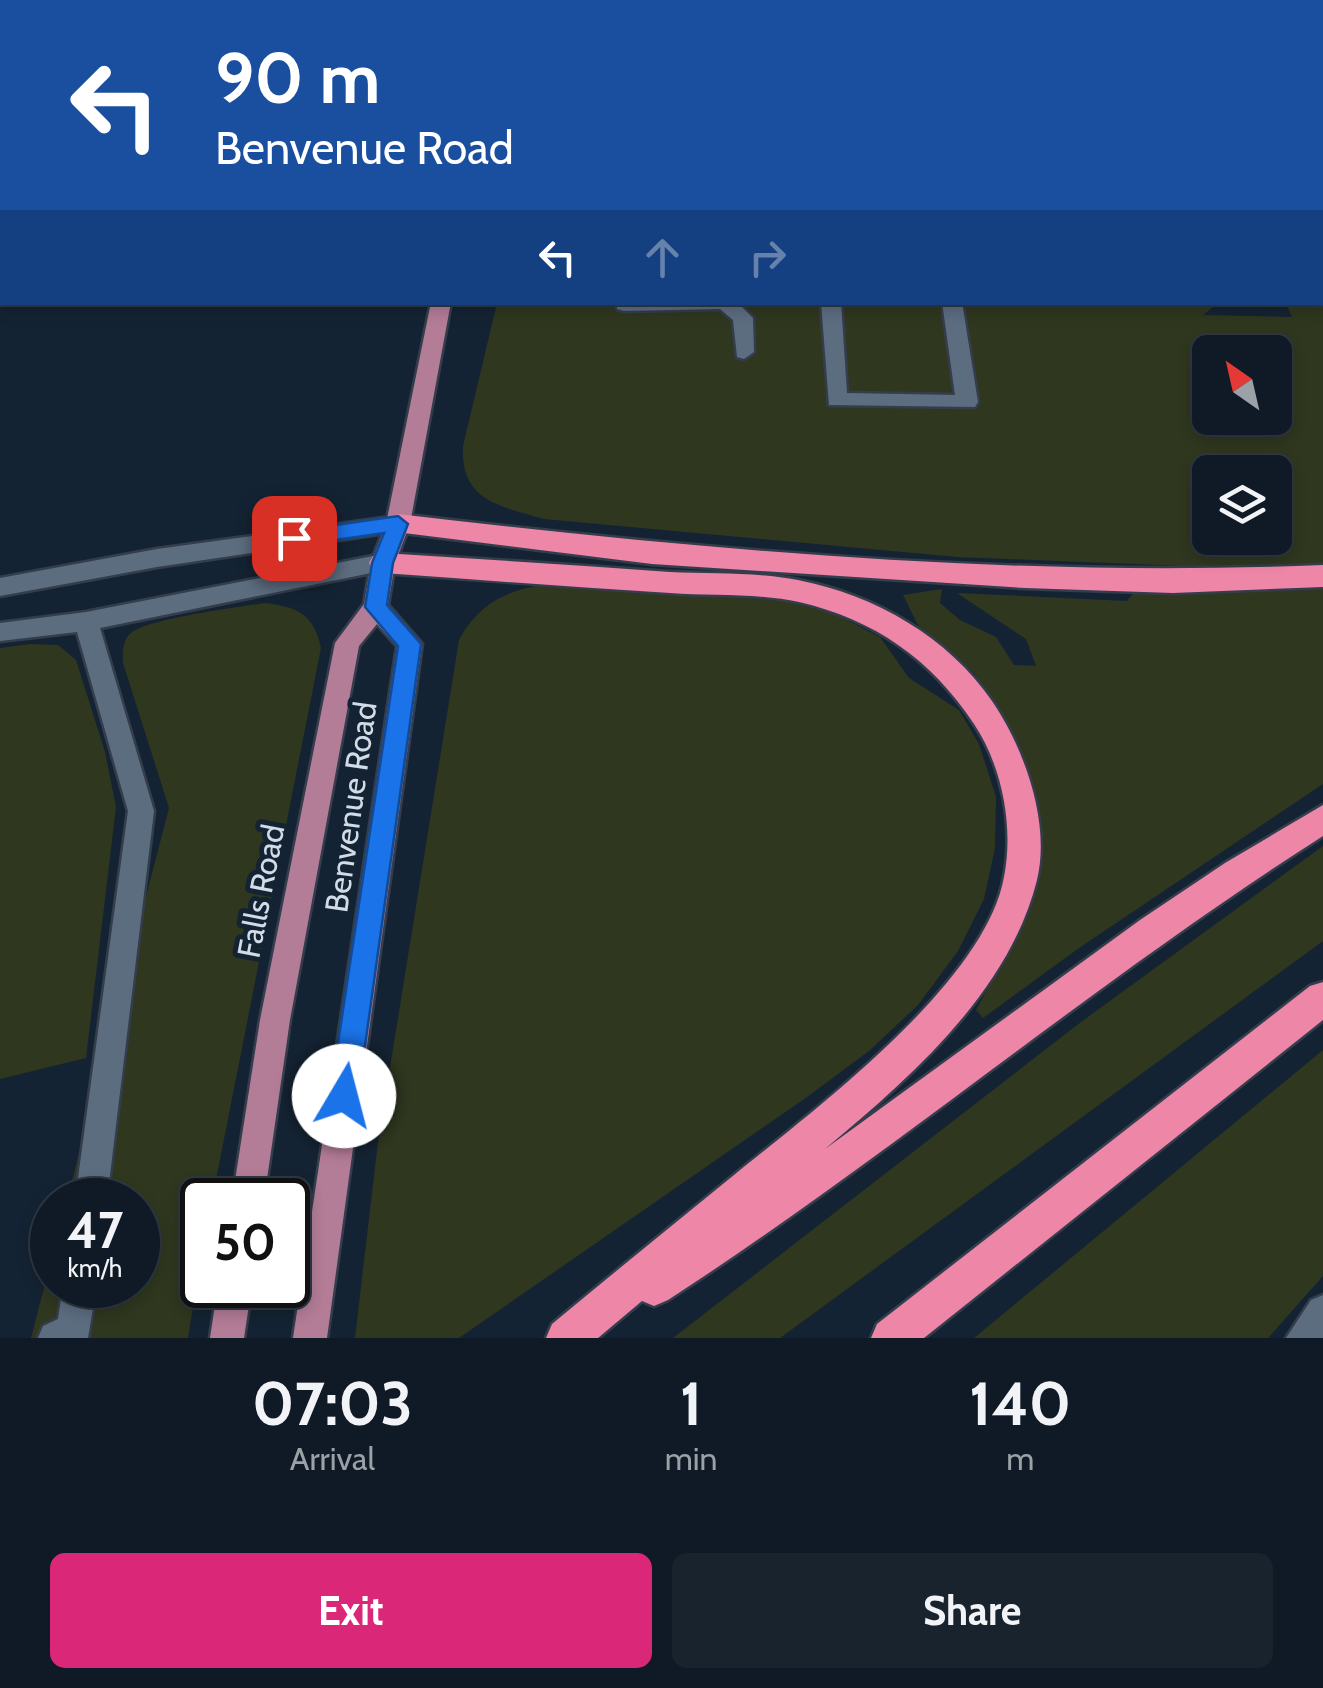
<!DOCTYPE html>
<style>
:root{--surface:#0f1a26;--page:#18232e;--text:#f1f3f6;--muted:#9ba1a7;--line:#2f3843;--accent:#db2777}
body{margin:0;font-family:Cabin,sans-serif;background:var(--page);color:var(--text);height:100vh;display:flex;flex-direction:column;font-size:38px;white-space:nowrap}
*{box-sizing:border-box;margin:0}
p{font-size:32px;color:var(--muted)}
.icon{flex:none;width:55px;height:55px;fill:none;stroke:currentColor;stroke-width:2;stroke-linecap:round;stroke-linejoin:round}
.map{position:relative;height:1338px;overflow:hidden}
.side{display:flex;flex-direction:column;background:var(--surface);flex:1}
.side>*{flex:none}
.top-card{position:absolute;left:0px;top:0px;width:1325px;height:305px;box-shadow:0 5px 15px #0003,0 0 0 2px var(--line);background:#1a4fa0;color:#fff;overflow:hidden}
.needle{width:65px;rotate:326deg}
.buttons{position:absolute;left:1192px;top:335px;display:grid;gap:20px}
.buttons a{display:grid;place-items:center;width:100px;height:100px;border-radius:15px;background:var(--surface);box-shadow:0 5px 15px #0003,0 0 0 2px var(--line);font-size:50px}
.speed{position:absolute;left:30px;top:1178px;display:flex;gap:20px;font-size:50px;font-weight:700;text-align:center}
.speed>*{display:grid;place-content:center;width:130px;height:130px;border-radius:50%;background:var(--surface);box-shadow:0 5px 15px #0003,0 0 0 2px var(--line);line-height:1}
.speed small{font-size:25px;font-weight:400}
.speed .limit{border:5px solid #111;border-radius:15px;background:#fff;color:#111}
.pin{position:absolute;display:grid;place-items:center;width:85px;height:85px;color:#fff;margin:-42px;border-radius:20px;box-shadow:0 5px 15px #0006}
.me{position:absolute;width:110px;margin:-55px;rotate:8deg;stroke-linejoin:round;filter:drop-shadow(0 0 8px #0008)}
.turn{display:flex;align-items:center;gap:35px;height:210px;padding:0 50px;font-size:45px}
.turn .icon{width:130px;height:130px;stroke-width:2.5}
.turn b{display:block;font-size:70px;line-height:85px}
.lanes{display:flex;align-items:center;height:95px;padding:0 50px;background:#0003;justify-content:center;gap:50px;direction:ltr}
.lanes .off{opacity:.35}
.eta{display:flex;justify-content:space-evenly;align-items:center;height:170px;text-align:center}
.eta b{font-size:60px;font-weight:700;line-height:70px}
.button{display:flex;gap:20px;margin-top:auto;padding:20px 50px}
.button a{flex:1;height:115px;border-radius:15px;background:var(--accent);color:#fff;font-size:40px;font-weight:700;line-height:115px;text-align:center}
.button a+a{background:var(--page);color:var(--text)}
.map>svg:first-child{display:block}
.green{fill:#2f371f;fill-rule:evenodd}
.building{fill:#4e5d6d;stroke:#637180;stroke-width:2.5}
.lines{fill:none;stroke-linecap:round;stroke-linejoin:round}
.minor-casing{stroke:#343d4b;stroke-width:5}
.major-casing{stroke:#343d4b;stroke-width:5}
.highway-casing{stroke:#343d4b;stroke-width:5}
.minor{fill:#5c6d80;fill-rule:evenodd}
.major{fill:#b37c97;fill-rule:evenodd}
.highway{fill:#ed86a7;fill-rule:evenodd}
.route{fill:#1a73e8;stroke:#114b97;stroke-width:2.5}
.labels{text-anchor:middle;stroke-width:10;stroke-linejoin:round;paint-order:stroke}
.street-label{font-size:32px;fill:#d2dce7;stroke:#142333}
</style>
<div class="map">
<svg width="1323" height="1338" viewBox="0 0 1323 1338">
<rect width="100%" height="100%" fill="#142333"/>
<g class="green">
<path d="M0 0H453L2 2V185Z"/>
<path d="M975 0H1323V141L1322 2H960Z"/>
<path d="M1323 258V564L1257 569 957 557 544 519C500 506 460 501 463 446L497 303 1219 302 1203 315 1292 317 1286 303 1322 302ZM1210 352H1275V418H1210ZM1210 472H1275V538H1210Z"/>
<path d="M555 583 787 601 837 615 880 637 909 678 959 710 979 744 996 797 995 848 984 899 958 951 918 1005 869 1051 807 1097 459 1338H355L378 1142 459 640C481 600 512 588 555 583Z"/>
<path d="M1323 588V784L1079 948 983 1018 976 1010 1025 920 1033 887 1035 814 1025 760 1000 714 974 673 918 625 903 595 942 589 940 603 960 620 996 637 1014 665 1036 666 1026 639 957 593 1127 601 1136 590Z"/>
<path d="M265 603C297 607 314 614 321 648L212 1200H202V1250L188 1338H31L52 1257V1285H138V1200H67L169 808 123 663C123 653 122 640 131 633 147 619 239 607 265 603Z"/>
<path d="M30 644 58 645 76 660 105 752 116 807 86 1058 0 1079V648Z"/>
<path d="M1323 846V941L780 1338H673L1081 1022Z"/>
<path d="M1323 1050V1276L1268 1338H974Z"/>
</g>
<path class="building" d="M599 0H732V2H613Z"/>
<g class="lines">
<g class="minor-casing">
<g id="minor">
<rect x="1322" y="174" width="1" height="10"/>
<path d="M616 302H737L753 318 754 352 744 359 737 357 733 320 720 309 624 311 617 309Z"/>
<path d="M821 302H841L847 393 955 395 942 302H962L978 402 975 407 829 405Z"/>
<path d="M398 516 410 524 406 530 157 567 0 596V578L157 549Z"/>
<path d="M383 554 391 557 395 563 391 569 100 628 154 811 107 1200H75L128 811 77 632 0 641V623L86 612Z"/>
<path d="M63 1285H97L88 1338H38L43 1326 58 1319Z"/>
<path d="M1323 1295V1338H1286L1311 1300Z"/>
</g>
</g>
<g class="major-casing">
<g id="major">
<rect x="480" y="0" width="16" height="2"/>
<path d="M431 302H451L410 524 395 563 388 605 422 644 327 1338H293L397 646 377 624 359 646 290 1020 264 1200H232L260 1020 335 643 364 604 371 563 386 524Z"/>
<path d="M218 1285H252L244 1338H210Z"/>
</g>
</g>
<g class="highway-casing">
<g id="highway">
<path d="M398 514C705 550 1014 578 1323 565V587L1173 593 1025 588 652 564 388 531 384 524 388 517Z"/>
<path d="M383 553C479 559 574 565 670 572 712 574 757 572 798 580 875 595 948 637 992 701 1024 748 1051 822 1037 880 1009 992 910 1078 825 1149L1140 920 1225 863 1323 805V836C1097 980 893 1154 668 1300L654 1306 642 1301 598 1338H546L552 1324C612 1274 673 1225 734 1175 815 1109 985 983 1004 877 1014 826 1002 766 974 724 931 659 875 620 799 602 759 593 711 596 670 593 575 587 479 580 383 573L373 570 369 563 373 556Z"/>
<path d="M1323 982V1020L924 1338H871L877 1324 1310 986Z"/>
</g>
</g>
<use href="#minor" class="minor"/>
<use href="#major" class="major"/>
<use href="#highway" class="highway"/>
</g>
<path class="route" d="M398 516 408 524 393 563 387 605 421 644 358 1096 354 1106 344 1110 334 1106 330 1096 398 646 365 607 372 563 384 533 294 546 284 538 294 531Z"/>
<g class="labels">
<g class="street-label">
<text transform="translate(351 807) rotate(-82)" y="11">Benvenue Road</text>
<text transform="translate(261 891) rotate(-79)" y="11">Falls Road</text>
</g>
</g>
</svg>
<div class="buttons">
<a><svg class="needle" viewBox="-14 -14 28 28"><path d="M0-13l5 13h-10z" fill="#e53935"/><path d="M0 13l5-13h-10z" fill="#9ba1a7"/></svg></a>
<a><svg class="icon" aria-label="layers" viewBox="0 0 24 24"><path d="M12 4l9 5-9 5-9-5zM3 14l9 5 9-5"/></svg></a>
</div>
<div class="speed"><div>47<small>km/h</small></div><div class="limit">50</div></div>
<div class="pin" style="left:294px;top:538px;background:#d93025"><svg class="icon" aria-label="arrive" viewBox="0 0 24 24"><path d="M6 21V4h12l-3 4 3 4H6"/></svg></div>
<svg class="me" style="left:344px;top:1096px" viewBox="-20 -20 40 40"><circle r="19" fill="#fff"/><path d="M0-13L10 11 0 6-10 11z" fill="#1a73e8"/></svg>
<div class="top-card">
<div class="turn"><svg class="icon" aria-label="left" viewBox="0 0 24 24"><path d="M17 20v-9H6M10 6l-5 5 5 5"/></svg><div><b>90 m</b>Benvenue Road</div></div>
<div class="lanes"><svg class="icon" aria-label="left" viewBox="0 0 24 24"><path d="M17 20v-9H6M10 6l-5 5 5 5"/></svg><svg class="icon off" aria-label="ahead" viewBox="0 0 24 24"><path d="M12 20V5M6 11l6-6 6 6"/></svg><svg class="icon off" aria-label="right" viewBox="0 0 24 24"><path d="M7 20v-9h11M14 6l5 5-5 5"/></svg></div>
</div>
</div>
<section class="side">
<div class="eta">
<div><b>07:03</b><p>Arrival</p></div>
<div><b>1</b><p>min</p></div>
<div><b>140</b><p>m</p></div>
</div>
<div class="button"><a>Exit</a><a>Share</a></div>
</section>
